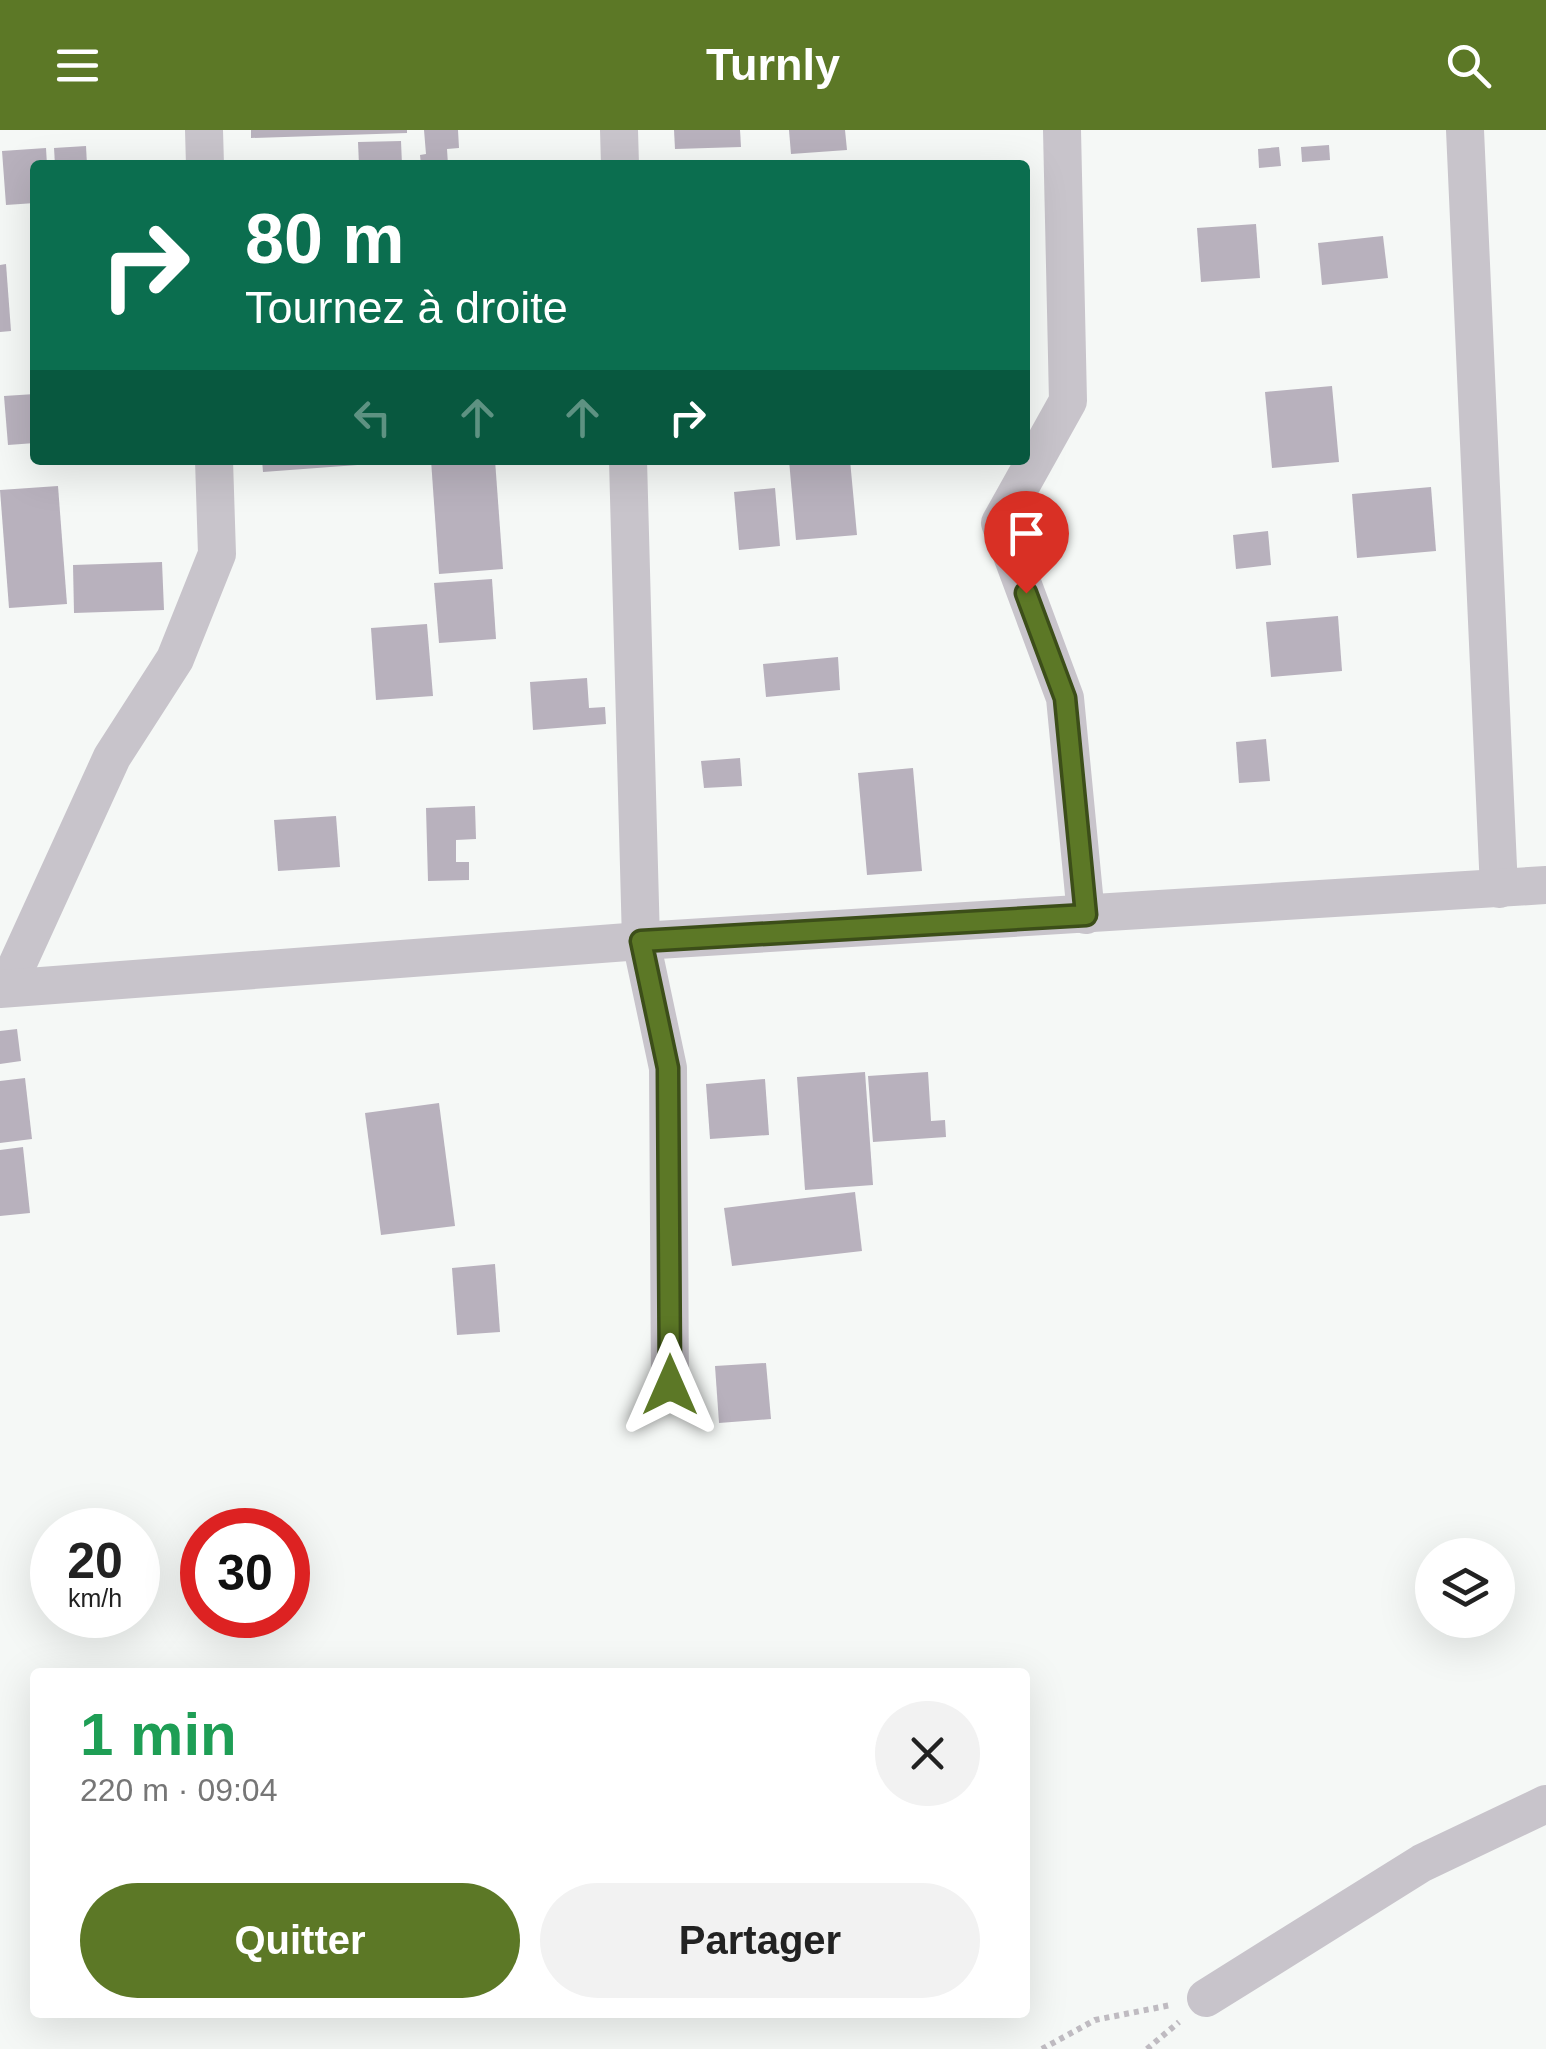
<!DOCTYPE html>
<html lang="fr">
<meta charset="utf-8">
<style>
:root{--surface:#fff;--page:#f2f2f2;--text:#222;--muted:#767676;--accent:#5c7826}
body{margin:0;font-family:Helvetica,sans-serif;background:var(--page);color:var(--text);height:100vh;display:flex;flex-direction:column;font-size:38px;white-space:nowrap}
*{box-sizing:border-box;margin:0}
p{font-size:32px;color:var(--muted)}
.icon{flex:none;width:55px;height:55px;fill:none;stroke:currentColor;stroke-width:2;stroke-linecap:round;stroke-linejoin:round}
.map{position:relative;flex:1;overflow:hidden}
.side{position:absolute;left:30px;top:1538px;width:1000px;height:350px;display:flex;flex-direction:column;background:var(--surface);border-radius:10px;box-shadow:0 10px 40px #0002}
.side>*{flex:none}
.hud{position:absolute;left:30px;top:30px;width:1000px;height:305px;border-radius:10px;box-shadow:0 10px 40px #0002;background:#0b6e4f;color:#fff;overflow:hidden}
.buttons{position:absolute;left:1415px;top:1408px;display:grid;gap:20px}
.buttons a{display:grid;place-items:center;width:100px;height:100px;border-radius:50%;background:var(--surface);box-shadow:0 10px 40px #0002;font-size:50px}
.speed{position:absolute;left:30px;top:1378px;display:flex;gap:20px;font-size:50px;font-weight:700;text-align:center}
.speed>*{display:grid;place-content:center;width:130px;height:130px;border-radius:50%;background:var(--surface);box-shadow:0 10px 40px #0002;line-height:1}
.speed small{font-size:25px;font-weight:400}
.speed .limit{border:15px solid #d22;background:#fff;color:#111}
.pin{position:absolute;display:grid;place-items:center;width:85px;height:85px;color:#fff;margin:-102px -42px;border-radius:50% 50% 50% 0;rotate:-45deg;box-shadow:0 0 10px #0007}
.pin .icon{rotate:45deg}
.me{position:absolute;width:110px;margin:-55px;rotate:0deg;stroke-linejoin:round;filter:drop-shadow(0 0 8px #0008)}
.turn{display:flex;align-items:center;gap:35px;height:210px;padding:0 50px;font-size:45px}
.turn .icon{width:130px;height:130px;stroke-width:2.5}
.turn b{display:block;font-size:70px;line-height:85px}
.lanes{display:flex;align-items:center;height:95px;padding:0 50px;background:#0003;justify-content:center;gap:50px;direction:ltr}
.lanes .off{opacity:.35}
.round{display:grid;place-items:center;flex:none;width:105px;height:105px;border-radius:52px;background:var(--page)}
.overview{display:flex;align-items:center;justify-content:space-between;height:170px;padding:0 50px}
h1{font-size:60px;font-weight:600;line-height:75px;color:#1e9e55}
.cta{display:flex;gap:20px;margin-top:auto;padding:20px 50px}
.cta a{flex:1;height:115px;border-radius:60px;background:var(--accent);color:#fff;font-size:40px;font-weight:600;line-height:115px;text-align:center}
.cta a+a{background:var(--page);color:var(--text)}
header{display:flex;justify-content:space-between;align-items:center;height:130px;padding:0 50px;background:var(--accent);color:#fff;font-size:45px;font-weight:600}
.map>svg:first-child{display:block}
.building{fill:#b8b1bd}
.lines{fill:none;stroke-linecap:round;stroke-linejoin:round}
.path{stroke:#bfbbc1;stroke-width:6;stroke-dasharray:5 5;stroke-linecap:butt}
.minor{stroke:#c8c4cb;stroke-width:38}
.route-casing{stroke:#3c4e19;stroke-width:25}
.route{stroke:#5c7826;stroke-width:18}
</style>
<header><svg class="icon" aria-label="menu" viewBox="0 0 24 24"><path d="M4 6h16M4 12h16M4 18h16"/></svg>Turnly<svg class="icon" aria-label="search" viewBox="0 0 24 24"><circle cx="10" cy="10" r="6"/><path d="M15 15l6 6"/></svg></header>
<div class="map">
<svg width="1546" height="1919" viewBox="0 0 1546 1919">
<rect width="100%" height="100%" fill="#f5f8f6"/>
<g class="building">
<path d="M251 0H407V3L251 8Z"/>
<path d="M424 0H458L459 18 447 19 448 35H421L420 25 426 24Z"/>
<path d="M674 0H740L741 17 675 19Z"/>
<path d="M789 0H845L847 20 791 24Z"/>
<path d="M401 11 402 35H359L358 12Z"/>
<path d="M1329 15 1330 30 1302 32 1301 17Z"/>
<path d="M86 16 87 35H55L54 18Z"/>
<path d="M1279 17 1281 36 1259 38 1258 19Z"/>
<path d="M46 18 47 35H35V73L6 75 2 21Z"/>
<path d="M1256 94 1260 148 1201 152 1197 98Z"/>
<path d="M1383 106 1388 148 1322 155 1318 113Z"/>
<path d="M6 134 11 201 0 202V135Z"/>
<path d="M1332 256 1339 332 1272 338 1265 262Z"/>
<path d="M35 264V313L8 315 4 266Z"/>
<path d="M262 330H370L371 334 263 342Z"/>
<path d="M431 330H495L503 439 439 444Z"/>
<path d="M789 330H850L857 405 796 410Z"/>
<path d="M58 356 67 474 9 478 0 360Z"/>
<path d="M1431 357 1436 421 1357 428 1352 364Z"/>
<path d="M775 358 780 416 739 420 734 362Z"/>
<path d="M1268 401 1271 435 1236 439 1233 405Z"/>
<path d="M162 432 164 480 74 483 73 435Z"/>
<path d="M492 449 496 509 439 513 434 453Z"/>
<path d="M1338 486 1342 541 1271 547 1266 492Z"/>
<path d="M427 494 433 566 376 570 371 498Z"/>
<path d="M838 527 840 560 766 567 763 534Z"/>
<path d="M587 548 589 578 605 577 606 594 533 600 530 552Z"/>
<path d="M1266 609 1270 651 1239 653 1236 612Z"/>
<path d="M740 628 742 656 704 658 701 631Z"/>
<path d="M913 638 922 741 867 745 858 643Z"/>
<path d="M475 676 476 709 456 710V732H469V750L428 751 426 678Z"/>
<path d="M336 686 340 737 278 741 274 690Z"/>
<path d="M17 899 21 931 0 934V901Z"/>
<path d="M865 942 873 1055 805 1060 797 947Z"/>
<path d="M928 942 931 991 945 990 946 1007 873 1012 868 946Z"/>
<path d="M25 948 32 1009 0 1013V951Z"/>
<path d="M765 949 769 1005 710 1009 706 954Z"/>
<path d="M439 973 455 1096 381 1105 365 983Z"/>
<path d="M23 1017 30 1083 0 1086V1020Z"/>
<path d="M855 1062 862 1121 732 1136 724 1078Z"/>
<path d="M495 1134 500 1202 457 1205 452 1138Z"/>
<path d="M766 1233 771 1289 719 1293 715 1236Z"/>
</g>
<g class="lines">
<g class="path">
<path d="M1042 1919 1095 1890 1171 1875"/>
<path d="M1147 1919 1179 1892"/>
</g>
<g class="minor">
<path d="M204 0 205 35"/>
<path d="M619 0 620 35"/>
<path d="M1062 0 1068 271 1000 393 1065 568 1086 785"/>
<path d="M1465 0 1499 759"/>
<path d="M628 330 641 811 668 938 670 1255"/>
<path d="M7 857 112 627 175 529 217 424 214 330"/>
<path d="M0 859 641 811 1546 755"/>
<path d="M1206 1868 1422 1733 1546 1674"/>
</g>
</g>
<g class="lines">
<g class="route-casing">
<path id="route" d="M670 1255 668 938 641 811 1086 785 1065 568 1026 463"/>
</g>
<use href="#route" class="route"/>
</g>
</svg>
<div class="buttons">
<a><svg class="icon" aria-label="layers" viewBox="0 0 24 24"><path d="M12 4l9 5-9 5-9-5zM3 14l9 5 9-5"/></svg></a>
</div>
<div class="speed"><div>20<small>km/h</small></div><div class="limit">30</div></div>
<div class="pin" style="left:1026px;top:463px;background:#d93025"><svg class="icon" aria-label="arrive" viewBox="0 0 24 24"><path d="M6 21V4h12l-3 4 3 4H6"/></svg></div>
<svg class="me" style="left:670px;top:1255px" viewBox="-20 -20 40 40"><path d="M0-17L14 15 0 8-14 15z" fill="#5c7826" stroke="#fff" stroke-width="4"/></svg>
<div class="hud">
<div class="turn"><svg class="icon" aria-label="right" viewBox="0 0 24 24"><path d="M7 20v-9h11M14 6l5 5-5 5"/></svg><div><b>80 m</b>Tournez à droite</div></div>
<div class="lanes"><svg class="icon off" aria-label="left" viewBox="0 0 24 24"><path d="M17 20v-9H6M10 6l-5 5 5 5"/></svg><svg class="icon off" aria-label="ahead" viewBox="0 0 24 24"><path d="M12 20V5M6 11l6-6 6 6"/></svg><svg class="icon off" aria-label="ahead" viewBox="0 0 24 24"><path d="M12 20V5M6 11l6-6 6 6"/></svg><svg class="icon" aria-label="right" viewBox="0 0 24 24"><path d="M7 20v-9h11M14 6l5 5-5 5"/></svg></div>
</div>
<section class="side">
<div class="overview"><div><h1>1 min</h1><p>220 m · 09:04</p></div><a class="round"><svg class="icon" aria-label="close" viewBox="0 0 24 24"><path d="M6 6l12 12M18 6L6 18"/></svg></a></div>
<div class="cta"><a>Quitter</a><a>Partager</a></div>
</section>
</div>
